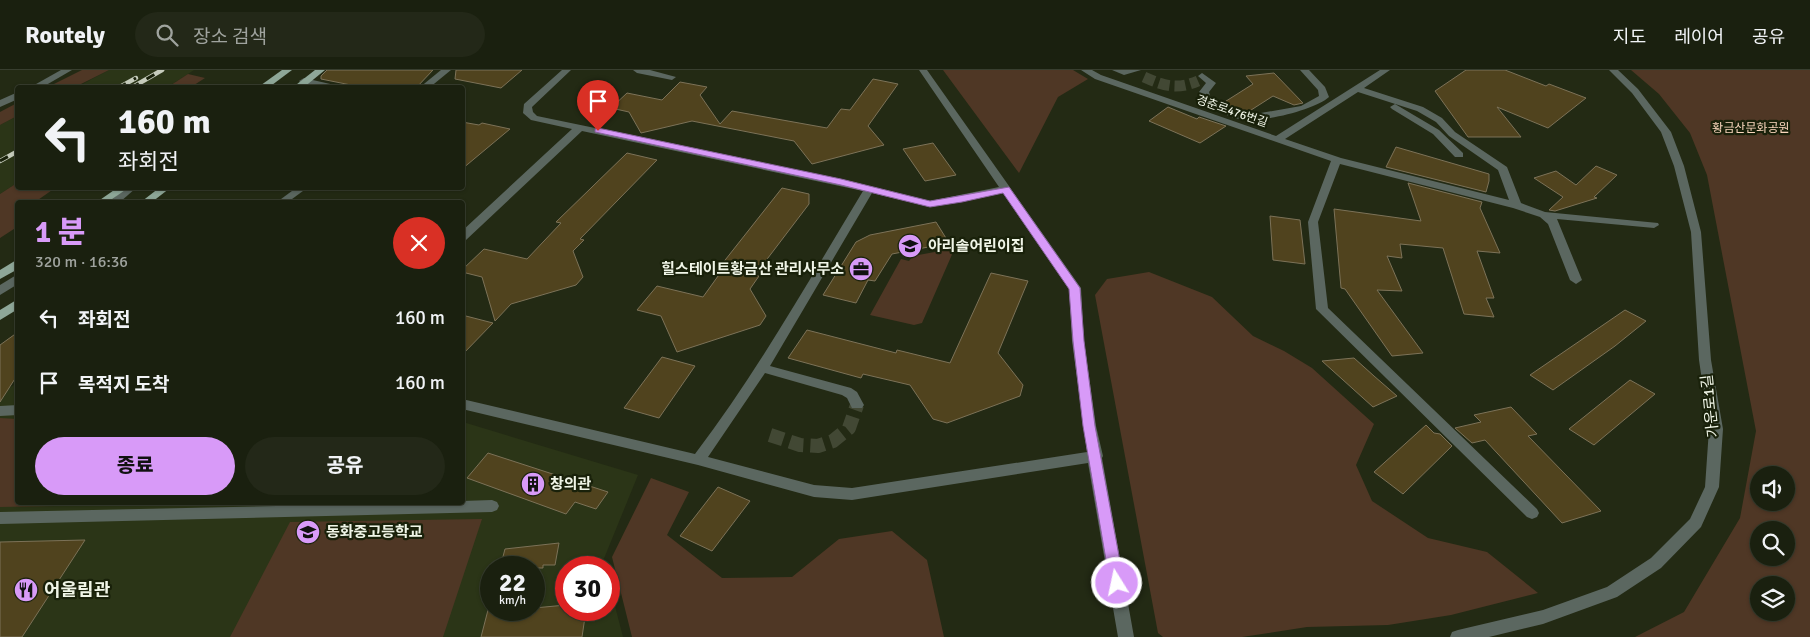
<!DOCTYPE html>
<html lang="ko">
<meta charset="utf-8">
<style>
:root{--surface:#1a200f;--page:#232818;--text:#f1f3f6;--muted:#9fa39e;--line:#383e2f;--accent:#d89af8}
body{margin:0;font-family:Signika,"Noto Sans KR",sans-serif;background:var(--page);color:var(--text);height:100vh;display:flex;flex-direction:column;font-size:19px;white-space:nowrap}
*{box-sizing:border-box;margin:0}
p{font-size:16px;color:var(--muted)}
.icon{flex:none;width:28px;height:28px;fill:none;stroke:currentColor;stroke-width:2;stroke-linecap:round;stroke-linejoin:round}
.map{position:relative;flex:1;overflow:hidden}
.details{position:absolute;left:15px;top:130px;width:450px;height:305px;display:flex;flex-direction:column;background:var(--surface);border-radius:5px;box-shadow:0 1px 4px #0004,0 0 0 1px var(--line)}
.details>*{flex:none}
.hud{position:absolute;left:15px;top:15px;width:450px;height:105px;border-radius:5px;box-shadow:0 1px 4px #0004,0 0 0 1px var(--line);background:#1a200f;color:var(--text);overflow:hidden}
.tools{position:absolute;left:1750px;top:396px;display:grid;gap:10px}
.tools a{display:grid;place-items:center;width:45px;height:45px;border-radius:50%;background:var(--surface);box-shadow:0 1px 4px #0004,0 0 0 1px var(--line);font-size:25px}
.speed{position:absolute;left:480px;top:486px;display:flex;gap:10px;font-size:25px;font-weight:700;text-align:center}
.speed>*{display:grid;place-content:center;width:65px;height:65px;border-radius:50%;background:var(--surface);box-shadow:0 1px 4px #0004,0 0 0 1px var(--line);line-height:1}
.speed small{font-size:12px;font-weight:400}
.speed .limit{border:8px solid #d22;background:#fff;color:#111}
.pin{position:absolute;display:grid;place-items:center;width:42px;height:42px;color:#fff;margin:-51px -21px;border-radius:50% 50% 50% 0;rotate:-45deg;box-shadow:0 0 5px #0007}
.pin .icon{rotate:45deg}
.me{position:absolute;width:55px;margin:-28px;rotate:350deg;stroke-linejoin:round;filter:drop-shadow(0 0 4px #0008)}
.turn{display:flex;align-items:center;gap:18px;height:105px;padding:0 20px;font-size:22px}
.turn .icon{width:65px;height:65px;stroke-width:2.5}
.turn b{display:block;font-size:35px;line-height:42px}
.round{display:grid;place-items:center;flex:none;width:52px;height:52px;border-radius:26px;background:var(--page)}
.headline{display:flex;align-items:center;justify-content:space-between;height:85px;padding:0 20px}
h1{font-size:30px;font-weight:800;line-height:38px;color:var(--accent)}
.action{display:flex;gap:10px;margin-top:auto;padding:10px 20px}
.action a{flex:1;height:58px;border-radius:30px;background:var(--accent);color:#111;font-size:20px;font-weight:800;line-height:58px;text-align:center}
.action a+a{background:var(--page);color:var(--text)}
ul{padding:0;list-style:none}
li{display:flex;align-items:center;gap:15px;height:65px;padding:0 20px}
li div{flex:1}
li b{display:block;font-size:19px}
li em{font-style:normal}
header{display:flex;align-items:center;gap:30px;box-sizing:border-box;height:70px;padding:0 25px;background:var(--surface);border-bottom:1px solid var(--line)}
header strong{font-size:24px}
nav{display:flex;gap:28px;margin-inline-start:auto;font-size:18px}
.search{width:350px;height:45px;background:var(--page);display:flex;align-items:center;gap:12px;box-sizing:border-box;padding:0 18px;border-radius:28px;color:var(--muted);font-size:19px}
.map>svg:first-child{display:block}
.built{fill:#2b3517;fill-rule:evenodd}
.green{fill:#4f3725;fill-rule:evenodd}
.building{fill:#50431e;stroke:#7c7258}
.lines{fill:none;stroke-linecap:round;stroke-linejoin:round}
.minor-tunnel-far1{stroke:#424834;stroke-width:11;stroke-dasharray:11 5;stroke-linecap:butt}
.minor-tunnel{stroke:#424834;stroke-width:14;stroke-dasharray:14 7;stroke-linecap:butt}
.minor{fill:#5b6760;fill-rule:evenodd}
.major{fill:#8ea798;fill-rule:evenodd}
.rail-casing{stroke:#c6ccbc;stroke-width:4.5}
.rail{stroke:#19210a;stroke-width:3;stroke-dasharray:9;stroke-linecap:butt}
.route{fill:#d89af8;stroke:#8c64a1}
.labels{text-anchor:middle;stroke-width:4.5;stroke-linejoin:round;paint-order:stroke}
.far-street-label{font-size:12px;fill:#f0f5e7;stroke:#19210a}
.far-park-label{font-size:12px;fill:#fad6bd;stroke:#19210a}
.poi-label{font-size:15px;font-weight:bold;fill:#f0f5e7;stroke:#19210a;text-anchor:start}
.street-label{font-size:15px;fill:#f0f5e7;stroke:#19210a}
.near-poi-label{font-size:18px;font-weight:bold;fill:#f0f5e7;stroke:#19210a;text-anchor:start}
</style>
<header>
<strong>Routely</strong>
<div class="search"><svg class="icon" aria-label="search" viewBox="0 0 24 24"><circle cx="10" cy="10" r="6"/><path d="M15 15l6 6"/></svg>장소 검색</div>
<nav><a>지도</a><a>레이어</a><a>공유</a></nav>
</header>
<div class="map">
<svg width="1810" height="567" viewBox="0 0 1810 567">
<rect width="100%" height="100%" fill="#232a14"/>
<g class="built">
<path d="M109 0H194L168 17 75 18Z"/>
<path d="M17 46V113L0 124V55Z"/>
<path d="M17 313 18 432H462L463 352 638 405 603 491 605 497 566 498V540H609V513L623 567H0V324ZM491 498H534V540H491Z"/>
</g>
<g class="green">
<path d="M82 0H109L75 17H48Z"/>
<path d="M943 0H1073L1088 9 1058 27 1019 103Z"/>
<path d="M1631 0H1810V567H1635L1684 542 1740 448 1756 361 1707 105 1690 63 1659 24ZM1759 405H1786V432H1759ZM1759 460H1786V488H1759ZM1759 515H1786V542H1759Z"/>
<path d="M188 4 205 8 191 17H168Z"/>
<path d="M17 33V46L0 55V42Z"/>
<path d="M17 113 18 118H55L35 132H18L17 157 0 168V124Z"/>
<path d="M951 179 954 180 922 253 914 255 870 245 901 189 909 191 913 186Z"/>
<path d="M1149 202 1212 227 1253 266 1284 281 1312 298 1374 354 1356 395 1372 431 1428 468 1487 482 1538 523 1451 545 1388 555 1307 557 1242 567H1163L1158 563 1095 225 1107 209Z"/>
<path d="M0 348 17 349 18 432 58 433 55 436 0 437Z"/>
<path d="M651 408 689 422 667 465 722 508 792 507 839 469 892 461 927 490 944 567H632L612 487Z"/>
<path d="M482 449 443 567H230L290 452Z"/>
</g>
<g class="building">
<path d="M327 0H433L416 18H366L321 9V6Z"/>
<path d="M456 0H522L501 18 455 9Z"/>
<path d="M1466 0H1505L1546 16 1549 14 1586 28 1548 58 1497 37 1521 67H1468L1435 21Z"/>
<path d="M1274 3 1303 33 1294 35 1273 26 1248 42H1243L1223 33 1253 14 1246 6Z"/>
<path d="M873 9 898 14 868 56 884 75 812 94 794 71 692 51 641 63 629 42 611 38 627 23 662 30 680 12 707 17 700 25 720 54 732 41 827 58 841 39 850 40Z"/>
<path d="M1168 37 1197 49 1199 47 1226 56 1200 73 1149 51Z"/>
<path d="M462 52 479 55 482 53 510 59 462 99Z"/>
<path d="M933 73 956 105 925 111 903 79Z"/>
<path d="M1396 77 1489 104V111L1486 122 1386 97Z"/>
<path d="M627 83 657 90 580 169 584 170 573 181 583 207 576 215 511 234 495 251 482 207 462 202V200L484 179 527 189 561 153 556 152Z"/>
<path d="M1596 96 1617 105 1594 127 1597 128 1555 141 1549 140 1563 127 1534 108 1556 101 1576 115Z"/>
<path d="M1408 113 1482 132 1480 138 1500 183 1477 181 1494 228H1486L1494 247 1464 244 1443 178 1400 174 1402 188 1387 186 1402 221 1377 220 1423 283 1392 286 1345 219 1341 218 1334 139 1421 151Z"/>
<path d="M782 118 809 124V134L755 205 759 206 750 219 766 246 760 255 677 282 661 246 637 240 657 216 703 227 726 195 722 194Z"/>
<path d="M1270 146 1300 150 1305 194 1273 190Z"/>
<path d="M936 152 949 173 892 184 875 211 868 210 856 233 823 225 856 172 870 165Z"/>
<path d="M991 203 1028 211 998 283 1023 315 1020 326 947 353 933 349 910 315 863 304 861 308 788 288 807 260 896 283 897 280 950 293Z"/>
<path d="M1625 240 1646 251 1615 276 1553 320 1530 305Z"/>
<path d="M462 245 493 253 462 285Z"/>
<path d="M18 262V304L0 332V275Z"/>
<path d="M662 287 695 296 659 348 624 338Z"/>
<path d="M1354 288 1374 306 1397 326 1373 337 1322 291Z"/>
<path d="M1630 310 1655 324 1594 375 1569 359Z"/>
<path d="M1511 337 1537 364 1528 366 1601 441 1562 453 1485 370 1472 373 1455 358 1481 352 1474 345Z"/>
<path d="M1426 355 1434 363 1440 364 1452 376 1403 424 1374 402Z"/>
<path d="M488 383 608 422 596 439 575 432 566 444 467 408Z"/>
<path d="M718 417 750 431 712 481 680 466Z"/>
<path d="M85 470 22 567H0V472Z"/>
<path d="M559 473 555 495H543V498H500L505 479Z"/>
<path d="M566 535V540H586L582 567H481L488 540H534V538Z"/>
</g>
<g class="lines">
<path class="minor-tunnel-far1" d="M1144 7C1164 16 1177 20 1198 11"/>
<path class="minor-tunnel" d="M770 365 800 375 818 376 833 371 849 358 857 335"/>
<g class="minor">
<path d="M61 0H72L41 18H29Z"/>
<path d="M441 0H451L429 18H419Z"/>
<path d="M562 0H571L532 37 533 42 537 46 841 109 930 131 999 117 919 0H927L1081 218 1084 271 1096 356 1103 386 1102 388 1134 567H1118L1088 393 852 430 814 427 698 395 462 339V329L695 384C758 301 809 210 863 121L582 61 466 170 462 171V161L572 59 531 50 523 43 524 34ZM872 123 930 137 1003 123 1069 218 1072 271 1087 382 852 418 814 415 708 387 765 303 842 325 847 328 852 338H862L864 335 857 322 851 318 770 296Z"/>
<path d="M633 0H650L676 7 672 10 637 3Z"/>
<path d="M1081 0H1092L1101 5 1276 66 1380 0H1390L1364 18 1423 37 1442 48 1455 62 1507 97 1521 133 1545 142 1658 153 1659 155 1654 158 1557 149 1582 210 1576 214 1570 210 1548 154 1540 147 1513 138 1340 94 1318 152 1328 238 1537 439 1539 443 1537 447 1532 449 1527 447 1316 239 1308 152 1331 91 1095 9ZM1358 22 1417 41 1436 52 1449 66 1498 100 1509 130 1341 88 1285 69Z"/>
<path d="M1112 0H1141L1124 5Z"/>
<path d="M1300 0H1309L1325 17 1329 27C1315 40 1258 54 1239 49 1227 47 1215 38 1204 33L1199 22 1206 13 1198 6 1202 3 1216 13 1209 22 1211 29 1243 44H1255L1301 36 1319 26 1318 20Z"/>
<path d="M1609 0H1618L1638 19 1671 62 1684 96 1701 162 1711 290 1723 359 1719 417 1701 457 1661 498 1617 527 1543 554 1489 567H1450L1452 562 1458 560 1543 540 1607 517 1651 488 1690 449 1705 417 1709 359 1699 290 1691 162 1674 96 1661 62 1632 23Z"/>
<path d="M304 8 339 16 340 18H321L301 13 299 11Z"/>
<path d="M18 22V29L0 37V30Z"/>
<path d="M1395 34 1439 60 1463 83V87H1455L1433 64 1392 39 1390 37Z"/>
<path d="M125 118H136L120 132H109Z"/>
<path d="M296 118H307L288 132H277Z"/>
<path d="M18 204V214L0 225V215Z"/>
<path d="M18 335V345L0 346V336Z"/>
<path d="M492 430 497 432 499 436 497 440 492 442 0 454V442L462 432V431Z"/>
</g>
<g class="major">
<path d="M282 0H292L268 18H257Z"/>
<path d="M315 0H325L303 18H292Z"/>
<path d="M117 118H128L108 132H97Z"/>
<path d="M159 118H170L152 132H141Z"/>
<path d="M18 189V199L0 209V200Z"/>
<path d="M18 229V239L0 250V240Z"/>
</g>
<g class="rail-casing">
<g id="rail">
<path d="M118 18 136 8"/>
<path d="M131 18 162 0"/>
<path d="M0 91 18 81"/>
</g>
</g>
<use href="#rail" class="rail"/>
</g>
<path class="route" d="M598 58 841 109 930 131 1009 117 1080 218 1084 271 1095 356 1124 513 1122 517 1117 519 1112 517 1110 513 1083 356 1073 271 1069 219 1003 123 962 132 930 137 841 115 595 62V59Z"/>
<defs>
<g id="school-disc" transform="scale(1.25)"><circle r="9.5" fill="#d89af8" stroke="#19210a"/><path d="M0-5L7-2L0 1L-7-2ZM-4 1L0 2.5L4 1V4Q0 6-4 4Z" fill="#111"/></g>
<g id="office-disc" transform="scale(1.25)"><circle r="9.5" fill="#d89af8" stroke="#19210a"/><path d="M-6-3h4V-5.5h4V-3h4V5H-6ZM-1-4.5V-3h2v-1.5ZM-6 0V1H6V0Z" fill="#111"/></g>
<g id="building-disc" transform="scale(1.25)"><circle r="9.5" fill="#d89af8" stroke="#19210a"/><path d="M-4-6H4V6H1V3H-1V6H-4ZM-2.5-4.3h1.7v1.8h-1.7ZM.8-4.3h1.7v1.8H.8ZM-2.5-1h1.7V.8h-1.7ZM.8-1h1.7V.8H.8Z" fill="#111"/></g>
<g id="restaurant-disc" transform="scale(1.25)"><circle r="9.5" fill="#d89af8" stroke="#19210a"/><path d="M-5-6h1v4h1v-4h1v4h1v-4h1v5L-1.5 .5V6h-2V.5L-5-1ZM5-6V6H3V1.5H1.5Q1.5-4 5-6Z" fill="#111"/></g>
</defs>
<g fill-rule="evenodd">
<use href="#school-disc" x="910" y="176"/>
<use href="#office-disc" x="861" y="199"/>
<use href="#building-disc" x="533" y="414"/>
<use href="#school-disc" x="308" y="462"/>
<use href="#restaurant-disc" x="26" y="520"/>
</g>
<g class="labels">
<g class="far-street-label">
<text transform="translate(1232 41) rotate(19)" y="4">경춘로476번길</text>
</g>
<g class="far-park-label">
<text x="1751" y="62">황금산문화공원</text>
</g>
<g class="poi-label">
<text x="928" y="181">아리솔어린이집</text>
<text x="844" y="204" text-anchor="end">힐스테이트황금산 관리사무소</text>
<text x="550" y="419">창의관</text>
<text x="326" y="467">동화중고등학교</text>
</g>
<g class="street-label">
<text transform="translate(1710 336) rotate(-96)" y="5">가운로1길</text>
</g>
<g class="near-poi-label">
<text x="44" y="526">어울림관</text>
</g>
</g>
</svg>
<div class="tools">
<a><svg class="icon" aria-label="sound" viewBox="0 0 24 24"><path d="M4 9h4l5-4v14l-5-4H4zM17 9q2 3 0 6"/></svg></a>
<a><svg class="icon" aria-label="search" viewBox="0 0 24 24"><circle cx="10" cy="10" r="6"/><path d="M15 15l6 6"/></svg></a>
<a><svg class="icon" aria-label="layers" viewBox="0 0 24 24"><path d="M12 4l9 5-9 5-9-5zM3 14l9 5 9-5"/></svg></a>
</div>
<div class="speed"><div>22<small>km/h</small></div><div class="limit">30</div></div>
<div class="pin" style="left:598px;top:61px;background:#d93025"><svg class="icon" aria-label="arrive" viewBox="0 0 24 24"><path d="M6 21V4h12l-3 4 3 4H6"/></svg></div>
<svg class="me" style="left:1117px;top:513px" viewBox="-20 -20 40 40"><circle r="17" fill="#d89af8" stroke="#fff" stroke-width="3"/><path d="M0-11L8 9 0 5-8 9z" fill="#fff"/></svg>
<div class="hud">
<div class="turn"><svg class="icon" aria-label="left" viewBox="0 0 24 24"><path d="M17 20v-9H6M10 6l-5 5 5 5"/></svg><div><b>160 m</b>좌회전</div></div>
</div>
<section class="details">
<div class="headline"><div><h1>1 분</h1><p>320 m · 16:36</p></div><a class="round" style="background:#d93025;color:#fff"><svg class="icon" aria-label="close" viewBox="0 0 24 24"><path d="M6 6l12 12M18 6L6 18"/></svg></a></div>
<ul>
<li><svg class="icon" aria-label="left" viewBox="0 0 24 24"><path d="M17 20v-9H6M10 6l-5 5 5 5"/></svg><div><b>좌회전</b></div><em>160 m</em></li>
<li><svg class="icon" aria-label="arrive" viewBox="0 0 24 24"><path d="M6 21V4h12l-3 4 3 4H6"/></svg><div><b>목적지 도착</b></div><em>160 m</em></li>
</ul>
<div class="action"><a>종료</a><a>공유</a></div>
</section>
</div>
